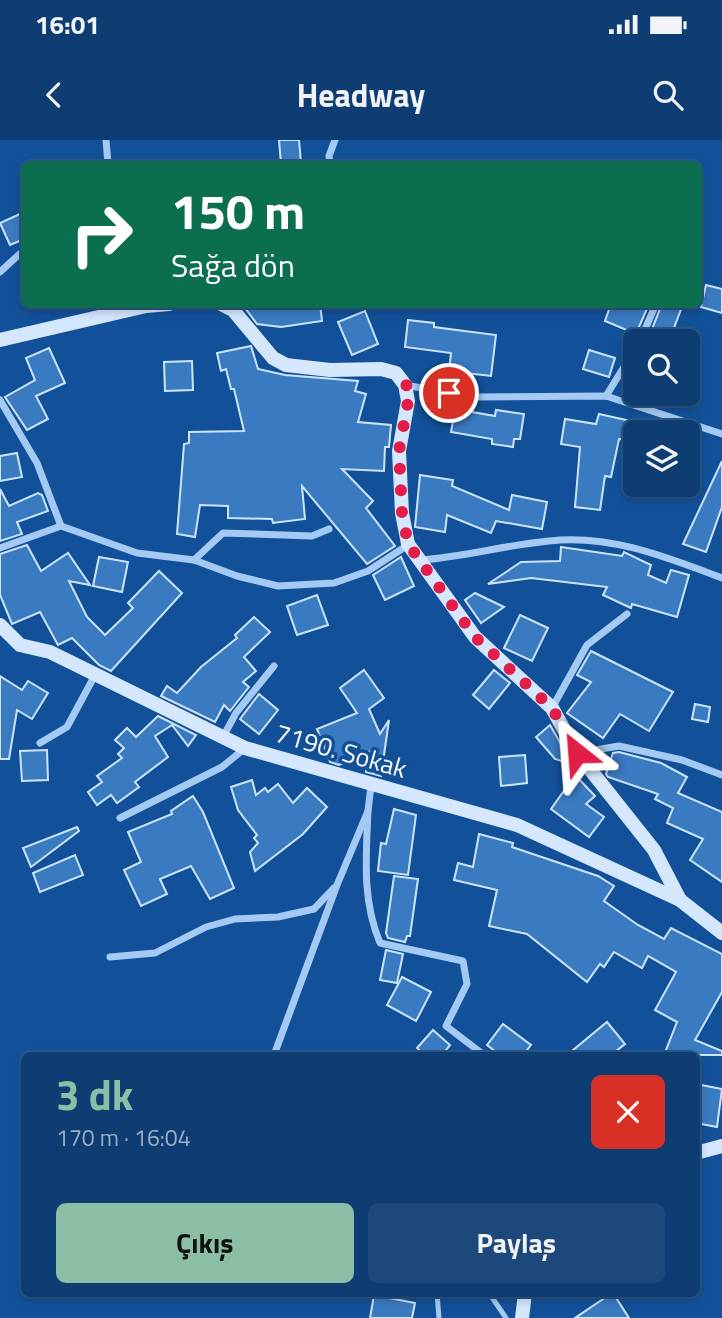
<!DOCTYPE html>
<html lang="tr">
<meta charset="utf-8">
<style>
:root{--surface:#0e3d73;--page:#1c487b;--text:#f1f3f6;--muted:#9baec4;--line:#2e5685;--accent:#8abfa5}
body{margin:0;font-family:"Titillium Web",sans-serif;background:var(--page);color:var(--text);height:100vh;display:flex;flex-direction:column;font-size:26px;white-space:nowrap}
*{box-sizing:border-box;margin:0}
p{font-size:23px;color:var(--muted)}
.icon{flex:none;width:38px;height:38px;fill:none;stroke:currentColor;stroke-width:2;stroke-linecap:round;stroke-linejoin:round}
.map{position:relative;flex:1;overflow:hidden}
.panel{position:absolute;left:21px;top:912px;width:679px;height:245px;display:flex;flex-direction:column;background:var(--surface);border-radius:10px;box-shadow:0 4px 10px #0003,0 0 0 2px var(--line)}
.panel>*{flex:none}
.top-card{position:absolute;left:21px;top:21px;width:681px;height:147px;border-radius:10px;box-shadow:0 4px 10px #0003,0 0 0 2px var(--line);background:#0b6e4f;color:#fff;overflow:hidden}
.fabs{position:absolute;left:623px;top:189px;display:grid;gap:14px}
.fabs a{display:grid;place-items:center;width:77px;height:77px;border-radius:10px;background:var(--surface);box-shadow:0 4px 10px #0003,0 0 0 2px var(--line);font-size:35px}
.pin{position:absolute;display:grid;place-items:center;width:60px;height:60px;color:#fff;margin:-30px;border:4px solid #fff;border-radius:50%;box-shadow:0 2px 7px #0007}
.me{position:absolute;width:77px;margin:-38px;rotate:332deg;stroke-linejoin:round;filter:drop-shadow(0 0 5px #0008)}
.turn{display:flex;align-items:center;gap:24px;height:147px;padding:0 35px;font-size:32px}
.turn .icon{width:91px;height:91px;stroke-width:2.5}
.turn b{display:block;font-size:49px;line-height:60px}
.round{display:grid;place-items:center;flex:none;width:74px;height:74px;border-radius:10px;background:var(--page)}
.headline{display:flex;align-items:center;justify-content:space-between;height:119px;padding:0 35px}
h1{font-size:42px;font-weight:700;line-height:52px;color:var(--accent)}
.cta{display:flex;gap:14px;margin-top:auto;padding:14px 35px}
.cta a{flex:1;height:80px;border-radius:10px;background:var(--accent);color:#111;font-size:28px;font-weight:700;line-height:80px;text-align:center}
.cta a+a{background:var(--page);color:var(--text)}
.status{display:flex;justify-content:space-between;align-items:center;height:49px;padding:0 35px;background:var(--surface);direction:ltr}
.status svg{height:19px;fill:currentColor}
header{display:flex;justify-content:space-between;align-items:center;height:91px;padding:0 35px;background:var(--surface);font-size:32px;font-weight:700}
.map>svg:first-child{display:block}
.building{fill:#3a7ac1;stroke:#cce4fe;stroke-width:2}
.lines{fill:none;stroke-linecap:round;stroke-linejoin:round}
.lane{stroke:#a4caf4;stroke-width:5}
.street{stroke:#a4caf4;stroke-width:7}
.secondary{stroke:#d4e7fd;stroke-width:14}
.route{stroke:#e11d48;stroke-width:12;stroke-dasharray:0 21.6}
.labels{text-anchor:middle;stroke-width:7;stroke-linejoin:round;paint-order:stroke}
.street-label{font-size:26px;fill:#fff;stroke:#125199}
</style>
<div class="status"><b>16:01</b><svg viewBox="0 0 49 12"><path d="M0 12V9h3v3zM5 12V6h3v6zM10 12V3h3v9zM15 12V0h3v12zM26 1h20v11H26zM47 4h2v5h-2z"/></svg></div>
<header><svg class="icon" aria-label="back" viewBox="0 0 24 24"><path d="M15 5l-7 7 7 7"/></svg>Headway<svg class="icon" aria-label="search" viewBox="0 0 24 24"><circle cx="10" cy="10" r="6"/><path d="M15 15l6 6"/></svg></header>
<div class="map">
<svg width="722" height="1178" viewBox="0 0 722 1178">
<rect width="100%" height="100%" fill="#125199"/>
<g class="building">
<path d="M279 0H299L301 23 281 24Z"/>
<path d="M24 72V99L10 105 0 83Z"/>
<path d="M706 145 722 149V173L701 167Z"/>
<path d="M242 164H320L322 181 281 187 257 184Z"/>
<path d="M611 164H649L636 194 605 181Z"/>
<path d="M662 164H683L669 201H654L648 199Z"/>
<path d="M365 171 378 204 352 215 338 182Z"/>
<path d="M408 180 434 183V187L496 195 491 236 449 231 451 213 405 207Z"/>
<path d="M251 206 258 229 285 235 358 241 355 251 366 254 358 282 391 285 389 307H385L384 331 342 329 373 361 366 368 395 406 367 424 302 346 305 379 273 383 272 379 228 378V366L200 365 195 397 177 394 184 304 189 303V292L244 291 234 249H231L226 229 221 231 217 213Z"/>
<path d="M49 208 65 243 36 256 48 279 27 290 5 257 35 240 26 218Z"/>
<path d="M589 210 615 218 609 237 583 229Z"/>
<path d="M192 221 193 250 165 251 164 222Z"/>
<path d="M455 269 495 276 496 270 524 274 520 299H514L513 307 492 304V299L451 292Z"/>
<path d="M599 274 640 283 638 292H635V302L619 299 611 337 605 336 600 370 575 367 580 307 561 304 565 279 596 284Z"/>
<path d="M17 313 22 337 0 341V316Z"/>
<path d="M722 321V367L706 412 683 404Z"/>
<path d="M420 335 453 340 452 346 509 370 512 355 547 362 542 389 496 381 491 393 447 375 445 392 415 387Z"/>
<path d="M0 349 9 366 38 353 42 355 48 371 17 382 22 394 0 401Z"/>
<path d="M27 405 41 431 68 413 90 445 69 441 87 477 105 495 133 468 128 463 159 431 182 453 111 531 99 525 72 498 58 505 40 472 12 484 0 455V414Z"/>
<path d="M561 407 622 416 624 412 651 425 648 435 666 443 671 430 689 435 677 477 632 464 631 468 603 455 607 447 531 438 488 444 521 422 560 421Z"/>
<path d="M99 417 128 422 122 452 93 446Z"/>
<path d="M401 417 414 446 385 460 373 435Z"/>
<path d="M475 453 504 467 481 483 465 460Z"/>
<path d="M317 455 328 485 297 495 287 466Z"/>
<path d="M520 475 548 488 532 521 504 508Z"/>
<path d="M254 477 270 492 244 517 256 531 243 542 249 547 230 571 224 565 215 582 161 556 167 546 177 553 201 527 237 498 235 495Z"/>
<path d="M591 511 673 552 649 591 620 574 603 598 567 573 591 542 577 535Z"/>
<path d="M364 530 384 558 369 569 380 594 389 580 381 636 366 632 369 612 339 625 330 622 317 589 357 573 340 548Z"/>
<path d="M494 530 510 543 489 569 473 555Z"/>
<path d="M0 536 22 550 28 541 48 553 32 579 17 570 9 619H0Z"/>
<path d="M259 554 278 570 259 594 240 579Z"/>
<path d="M695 564 710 567 708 582 692 579Z"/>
<path d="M158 576 196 595 188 606 172 585 155 596 168 617 135 642 139 647 117 663 111 655 97 665 88 652 102 642 97 636 122 618 118 614 124 608 115 600 127 588 136 597Z"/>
<path d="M550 585 569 618 574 625 555 619 536 597Z"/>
<path d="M47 610 48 640 22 641 20 611Z"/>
<path d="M619 612 661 623 687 637 678 653 722 672V742L690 720 703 699 667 683 673 668 655 659 658 654 608 637 606 634 613 613Z"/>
<path d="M525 615 527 643 501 646 499 617Z"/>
<path d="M575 635 595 656 586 664 604 677 589 697 551 669Z"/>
<path d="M252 640 256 655 265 648 268 652 278 644 293 663 307 648 327 667 303 694 255 731 250 712 258 703 254 698 257 695 238 670 231 647Z"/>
<path d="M193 656 203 672 234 748 210 759 191 726 160 739 167 754 141 766 124 730 141 722 128 692 172 674 171 671Z"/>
<path d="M394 669 416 675 408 735 378 731 381 703 386 704Z"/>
<path d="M77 687 79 691 31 727 23 708Z"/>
<path d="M479 694 513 703 512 707 598 736 614 746 604 761 638 785 664 799 671 788 722 814V852L695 900 722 911V915H664L677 882 655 870 676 832 648 816 642 828 614 812 604 827 600 824 587 842 527 794 489 786 497 750 454 740 458 723 473 727Z"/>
<path d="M75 715 83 735 40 752 33 733Z"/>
<path d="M394 736 418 739 410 796H407L405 802 388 798 386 793Z"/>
<path d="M386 810 403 814 397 843 380 840Z"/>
<path d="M402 837 431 852 416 881 387 865Z"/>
<path d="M607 882 625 904 611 915H567Z"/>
<path d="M503 884 531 905 523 915H500L487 905Z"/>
<path d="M433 890 450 905 442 915H425L417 908Z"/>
<path d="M696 944 722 949 717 987 696 983Z"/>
<path d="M613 1153 629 1178H575L612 1153Z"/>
<path d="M374 1155 415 1163 412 1178H370Z"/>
</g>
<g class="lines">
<g class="lane">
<path d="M437 1153 439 1178"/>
<path d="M489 1153 506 1178"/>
</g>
<g class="street">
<path d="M106 0 108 24"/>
<path d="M330 24 329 16 335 0"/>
<path d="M0 132 24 110"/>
<path d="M640 201 656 164"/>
<path d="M405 245 471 257 606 256 722 294"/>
<path d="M606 256 635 209"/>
<path d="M0 260 37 323 61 386"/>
<path d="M0 408 61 386 137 413 194 420 237 436 278 446 334 443 368 431 408 405"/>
<path d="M194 420 223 393 312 396 329 389"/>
<path d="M420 420C463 417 506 405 549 401 610 394 666 417 722 438"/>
<path d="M552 568 587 505 627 474"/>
<path d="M223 597 236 573 274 526"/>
<path d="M40 603 67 587 95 535"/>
<path d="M578 613 619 606 682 620 722 635"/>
<path d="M368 671C366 717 362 760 380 803L463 821 467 844 446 886 484 915"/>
<path d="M120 678 222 627 244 609"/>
<path d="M110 817 155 813 206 787 235 779 278 777 314 769 334 748"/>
<path d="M274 915 337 745 368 671 371 646"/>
</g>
<g class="secondary">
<path d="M221 164 233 170 273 218 286 225 330 230 381 229 396 233 405 245 408 261 399 311 402 373 408 404 475 497 552 568 577 613 654 710 680 760"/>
<path d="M0 200 146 166 169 164"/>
<path d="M0 485 20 505 50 512 245 608 517 685 680 760 722 793"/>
<path d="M696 1013 722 1006"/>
<path d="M522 1178 525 1153"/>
</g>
</g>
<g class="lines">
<path class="route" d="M449 253 405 245 408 261 399 311 402 373 408 404 475 497 552 568 577 613"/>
</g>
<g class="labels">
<g class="street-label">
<text transform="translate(341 611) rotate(16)" y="9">7190. Sokak</text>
</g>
</g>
</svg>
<div class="fabs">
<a><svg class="icon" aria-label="search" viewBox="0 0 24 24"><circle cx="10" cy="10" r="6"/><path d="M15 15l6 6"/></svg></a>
<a><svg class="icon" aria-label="layers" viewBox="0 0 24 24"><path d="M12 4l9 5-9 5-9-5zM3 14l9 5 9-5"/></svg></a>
</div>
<div class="pin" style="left:449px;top:253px;background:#d93025"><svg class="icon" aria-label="arrive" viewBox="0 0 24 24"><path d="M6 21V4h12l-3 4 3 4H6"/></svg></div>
<svg class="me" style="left:577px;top:613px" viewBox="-20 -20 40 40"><path d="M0-17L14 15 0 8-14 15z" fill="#e11d48" stroke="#fff" stroke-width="4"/></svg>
<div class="top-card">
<div class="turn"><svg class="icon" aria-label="right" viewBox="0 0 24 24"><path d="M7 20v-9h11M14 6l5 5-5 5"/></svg><div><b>150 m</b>Sağa dön</div></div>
</div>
<section class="panel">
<div class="headline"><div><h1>3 dk</h1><p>170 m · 16:04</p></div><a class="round" style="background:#d93025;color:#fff"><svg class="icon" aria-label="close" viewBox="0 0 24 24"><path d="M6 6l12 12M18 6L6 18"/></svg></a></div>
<div class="cta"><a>Çıkış</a><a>Paylaş</a></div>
</section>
</div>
